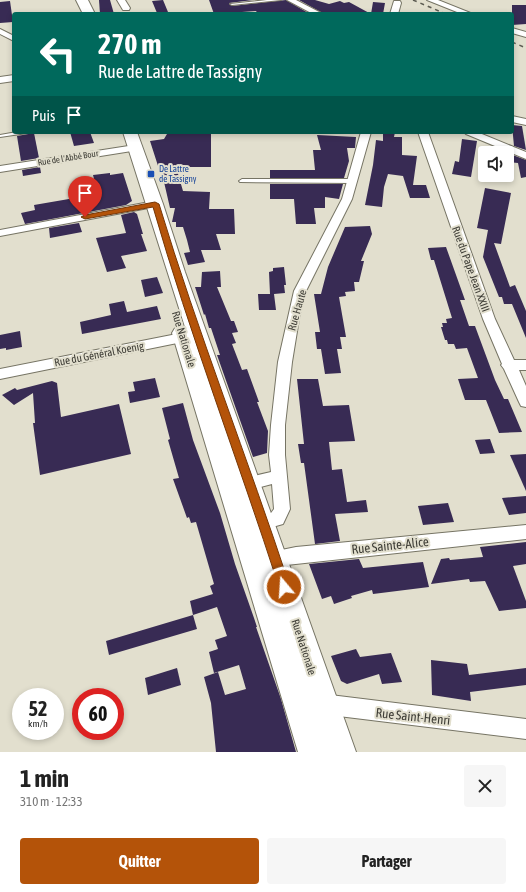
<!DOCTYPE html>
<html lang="fr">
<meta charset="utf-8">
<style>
:root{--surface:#fff;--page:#f6f6f6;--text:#222;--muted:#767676;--accent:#b45309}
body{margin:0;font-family:"Asap Condensed",sans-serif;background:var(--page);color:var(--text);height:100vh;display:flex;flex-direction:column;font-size:15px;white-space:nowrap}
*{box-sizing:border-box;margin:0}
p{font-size:13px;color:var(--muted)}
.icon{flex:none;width:22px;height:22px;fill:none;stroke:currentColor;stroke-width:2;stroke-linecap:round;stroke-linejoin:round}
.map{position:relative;height:752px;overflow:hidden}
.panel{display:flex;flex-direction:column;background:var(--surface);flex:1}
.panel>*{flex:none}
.hud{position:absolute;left:12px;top:12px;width:502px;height:122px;border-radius:4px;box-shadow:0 2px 6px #0003;background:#00695c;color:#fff;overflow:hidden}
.buttons{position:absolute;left:478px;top:146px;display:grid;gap:8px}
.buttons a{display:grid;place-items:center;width:36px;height:36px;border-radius:4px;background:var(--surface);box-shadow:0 2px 6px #0003;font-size:20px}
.speed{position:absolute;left:12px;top:688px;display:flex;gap:8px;font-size:20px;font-weight:700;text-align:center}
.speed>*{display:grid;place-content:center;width:52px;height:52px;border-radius:50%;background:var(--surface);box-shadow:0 2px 6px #0003;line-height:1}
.speed small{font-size:10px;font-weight:400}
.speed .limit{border:6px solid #d22;background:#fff;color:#111}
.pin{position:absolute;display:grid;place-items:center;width:34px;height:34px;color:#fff;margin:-41px -17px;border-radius:50% 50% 50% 0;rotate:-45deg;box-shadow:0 0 4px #0007}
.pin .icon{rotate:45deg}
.me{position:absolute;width:44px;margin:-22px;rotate:342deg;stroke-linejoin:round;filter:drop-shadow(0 0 3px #0008)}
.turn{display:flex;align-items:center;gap:14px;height:84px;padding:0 20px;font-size:18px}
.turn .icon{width:52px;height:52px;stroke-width:2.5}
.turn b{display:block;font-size:28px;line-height:34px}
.then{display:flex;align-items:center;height:38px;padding:0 20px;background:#0003;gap:8px;font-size:15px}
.round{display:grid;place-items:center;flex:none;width:42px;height:42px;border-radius:4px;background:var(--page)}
.head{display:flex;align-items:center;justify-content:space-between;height:68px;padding:0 20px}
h1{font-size:24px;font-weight:700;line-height:30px}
.button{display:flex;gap:8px;margin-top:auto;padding:8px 20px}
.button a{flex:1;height:46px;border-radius:4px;background:var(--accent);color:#fff;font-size:16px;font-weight:700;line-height:46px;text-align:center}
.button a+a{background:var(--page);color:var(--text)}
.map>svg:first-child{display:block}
.building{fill:#382b54}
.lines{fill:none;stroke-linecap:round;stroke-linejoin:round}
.lane-casing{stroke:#767464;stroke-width:2}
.street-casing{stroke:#767464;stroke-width:2}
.primary-casing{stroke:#767464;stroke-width:2}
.lane{fill:#fff;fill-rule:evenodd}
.street{fill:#fff;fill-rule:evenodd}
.primary{fill:#fff;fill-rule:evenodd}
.rail{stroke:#5c5b52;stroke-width:1.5;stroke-dasharray:4 4;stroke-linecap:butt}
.route{fill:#b45309;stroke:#753606}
.transit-dot{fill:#1a4fb4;stroke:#e2dfce;stroke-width:1.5}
.labels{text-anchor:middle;stroke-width:4;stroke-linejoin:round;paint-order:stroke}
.far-street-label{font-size:9px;fill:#3e3d36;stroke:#e2dfce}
.far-transit-label{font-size:9px;fill:#164399;stroke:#e2dfce;text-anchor:start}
.street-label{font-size:11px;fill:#3e3d36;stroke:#e2dfce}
.near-street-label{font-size:13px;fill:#3e3d36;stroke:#e2dfce}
</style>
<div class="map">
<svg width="526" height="752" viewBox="0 0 526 752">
<rect width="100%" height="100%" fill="#e2dfce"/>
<g class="building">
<path d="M99 0H110L114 14H100Z"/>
<path d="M163 0 168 12 157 13 152 1Z"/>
<path d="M209 0H253L229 3 232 6 286 0 310 14H258L256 11 214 14Z"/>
<path d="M299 0H315L329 4 340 1 344 3 349 2 371 14 373 2 385 3 383 14H324Z"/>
<path d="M10 1 13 22 0 23V2Z"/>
<path d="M512 5H526V24L512 25Z"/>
<path d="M512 125 522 126 526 150 514 146Z"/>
<path d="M70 132H90L94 143 74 146Z"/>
<path d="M383 132H395L394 137H402V155L417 156 413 185H426L430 198H410L403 176 388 174 384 187 382 207 365 205 373 165 376 140 383 141Z"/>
<path d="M34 133 39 158 21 161 17 136Z"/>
<path d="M211 133V167H176L183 191 210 192 209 209H234L235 234H216L221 250H201L205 262 188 265 184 253 190 252 187 240 183 227H176V222H172L175 208H170L161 169H159L150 141 164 139 167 134Z"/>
<path d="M317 135 356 137 355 148H347L349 161 344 178H270V170H315L313 150H321Z"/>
<path d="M462 139 477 141 471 177 452 174 455 161 459 162Z"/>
<path d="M507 153 526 160V177L521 178 518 163 507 162Z"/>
<path d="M40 167 41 173 23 176 22 170Z"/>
<path d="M110 173V175L123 173 132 201 126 205 25 224 21 213 35 210 34 205 98 194 93 175Z"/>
<path d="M270 184H343L339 199 325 197V208H314L316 224H296L294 199H270Z"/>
<path d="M485 188 511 193 501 244 494 243 510 287 515 285 526 311V338L512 304H504L502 297H499L483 257 488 230 477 228Z"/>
<path d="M134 212 137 214 143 234H141L147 251 121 256 126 268 107 272 96 238 126 233 121 215Z"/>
<path d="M79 223 82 232 50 238 49 228Z"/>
<path d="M370 226 372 234 361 261H364L359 282H354L355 291 345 292 346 296 339 297 346 337H340L342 349H337L341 373 325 374 321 349H317L315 332H320L314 294H321L328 267 345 227Z"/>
<path d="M446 247 465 300H460L469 326H475L495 380 504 399H508L522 432 499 433 486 400H465L458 379 478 378 467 348 456 349 454 344H448L447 340H445L441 327H443L442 323H447L446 319 452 318 434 260H431L428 248Z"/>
<path d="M284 267 286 285H284L285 293 274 294 276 310H259L258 294H270L269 272 273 271V268Z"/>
<path d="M220 271 221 287H217L231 321H234L238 332 232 333 236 343 232 344 242 370 247 369 259 402H257L268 431 267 453 253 457 217 355H220L211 328H209L205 314 204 315 195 287H201L202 272Z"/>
<path d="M157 277 163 293 145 297 141 280Z"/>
<path d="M124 301 127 312 157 306 161 319 82 334 80 322 111 315 109 304Z"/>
<path d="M20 331 22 347 6 350V348L0 349V335Z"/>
<path d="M155 378 160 397 130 403 128 392 135 391 133 382Z"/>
<path d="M297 379H318L323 406 349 405 355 441 329 442 332 470 342 469 347 502 366 500 368 512 335 514 340 541 315 544 304 463H301L298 444H304Z"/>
<path d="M52 381 57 383 61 417 119 404 131 454 40 475 33 423H35L33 393 14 405 2 395 15 388 17 390Z"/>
<path d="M183 403 193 440 220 513 235 564 254 618 257 627H256L281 699 296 752H216L211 703 204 677 218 672 225 695 246 689 239 665 214 673 209 652 218 649 215 640 227 636 217 607 193 615 197 629 109 655 106 641 193 615 190 601 213 594 210 586 214 584 196 522 191 523 189 517 187 518 173 479 179 478 168 440 170 439 162 408Z"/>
<path d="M490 439 495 453 480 454 475 440Z"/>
<path d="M526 454V491L510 455Z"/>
<path d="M526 496V513L509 515 502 498Z"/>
<path d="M448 503 454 522 423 525 418 506Z"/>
<path d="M526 542V564L513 566 526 601V608L499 611 485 581 470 582 469 579 431 584 441 559 449 558 450 560 483 557 480 547Z"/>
<path d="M359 559 363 568 423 562 429 587 373 594 372 590 351 596 352 598 334 604 331 596 322 599 309 564Z"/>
<path d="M356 649 360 657 391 653 402 682 382 684 379 674 347 684 341 681 331 656Z"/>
<path d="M431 660 467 664 469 675 526 668V685L470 692 471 701 432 695Z"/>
<path d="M177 668 181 685 148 695 145 678Z"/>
</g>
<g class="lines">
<g class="lane-casing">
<g id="lane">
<path d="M267 0H281L232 5 230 4Z"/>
<path d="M17 132H29L27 133 0 137V135Z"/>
<path d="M242 179H352L355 181 352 183 240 182 239 181Z"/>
</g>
</g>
<g class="street-casing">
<g id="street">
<path d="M117 0H125L130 8 129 10H123Z"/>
<path d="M287 0H296L323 14H313Z"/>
<path d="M427 0H438L473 14H462Z"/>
<path d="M394 1H400L401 3 398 14H390Z"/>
<path d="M512 28 526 32V37L512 33Z"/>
<path d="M0 29 14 36V41L0 34Z"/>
<path d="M14 75V81L0 83V77Z"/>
<path d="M512 116 526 119V125L512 122Z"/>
<path d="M361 132H371L352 199 306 291 299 319 292 362 285 425V455L290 509 283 524 255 532 249 530 247 525 249 520 271 513 274 509 272 484 242 492 236 490 234 485 236 480 271 472 269 455 271 425 278 362 294 291 342 199Z"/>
<path d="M418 132H428L495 319 514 360H526V370H519L526 386V407L521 406 519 402 504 369 501 365 502 364 483 319Z"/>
<path d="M464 132H477L526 152V159L466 134Z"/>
<path d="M135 145 140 148 138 150 0 172V166Z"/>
<path d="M155 201 159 202 160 204 159 206 0 236V230Z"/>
<path d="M192 331 197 333 199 336 197 339 0 379V369Z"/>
<path d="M526 525V539L268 567 262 564 259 559 262 554 296 547Z"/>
<path d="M322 694 526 719V739L322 714 315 711 312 704 315 697Z"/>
</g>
</g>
<g class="primary-casing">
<g id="primary">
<path d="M76 0H88L95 14H83Z"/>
<path d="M123 132H137L163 204 185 272 356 752H298L172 333 175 328 185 327Z"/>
</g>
</g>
<use href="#lane" class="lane"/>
<use href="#street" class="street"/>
<use href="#primary" class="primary"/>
<g class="rail">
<path d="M413 0 446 14"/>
<path d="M512 42 526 48"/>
</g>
</g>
<path class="route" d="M155 202 159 204C198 333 248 459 290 587L289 591 284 593 280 591 279 587C238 460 190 335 153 207L85 219 81 217 85 215Z"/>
<rect class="transit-dot" x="147" y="170" width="8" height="8" rx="2"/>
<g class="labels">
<g class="far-street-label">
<text transform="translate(68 158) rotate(-9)" y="3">Rue de l'Abbé Bour</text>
</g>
<g class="far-transit-label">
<text x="159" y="172">De Lattre<tspan x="159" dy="10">de Tassigny</tspan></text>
</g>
<g class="street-label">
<text transform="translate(471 269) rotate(70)" y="4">Rue du Pape Jean XXIII</text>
<text transform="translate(297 310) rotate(-74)" y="4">Rue Haute</text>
<text transform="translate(184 339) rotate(73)" y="4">Rue Nationale</text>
<text transform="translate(99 354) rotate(-11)" y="4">Rue du Général Koenig</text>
<text transform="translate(304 647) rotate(72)" y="4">Rue Nationale</text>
</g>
<g class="near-street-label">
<text transform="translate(390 545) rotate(-6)" y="5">Rue Sainte-Alice</text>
<text transform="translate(413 716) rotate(6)" y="5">Rue Saint-Henri</text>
</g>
</g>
</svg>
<div class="buttons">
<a><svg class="icon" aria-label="sound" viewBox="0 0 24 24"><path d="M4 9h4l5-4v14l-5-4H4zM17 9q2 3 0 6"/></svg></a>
</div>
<div class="speed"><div>52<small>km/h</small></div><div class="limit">60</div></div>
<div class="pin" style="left:85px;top:217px;background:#d93025"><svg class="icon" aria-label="arrive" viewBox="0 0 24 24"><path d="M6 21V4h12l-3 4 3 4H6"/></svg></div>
<svg class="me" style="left:284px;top:587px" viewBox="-20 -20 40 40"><circle r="17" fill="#b45309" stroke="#fff" stroke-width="3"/><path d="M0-11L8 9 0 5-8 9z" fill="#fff"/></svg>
<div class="hud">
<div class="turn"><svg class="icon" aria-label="left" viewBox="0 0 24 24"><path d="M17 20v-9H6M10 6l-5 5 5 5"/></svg><div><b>270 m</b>Rue de Lattre de Tassigny</div></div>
<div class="then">Puis<svg class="icon" aria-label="arrive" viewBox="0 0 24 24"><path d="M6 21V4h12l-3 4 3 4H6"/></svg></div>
</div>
</div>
<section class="panel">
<div class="head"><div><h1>1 min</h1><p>310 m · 12:33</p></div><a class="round"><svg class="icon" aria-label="close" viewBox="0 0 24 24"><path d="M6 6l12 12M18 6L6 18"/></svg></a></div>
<div class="button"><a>Quitter</a><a>Partager</a></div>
</section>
